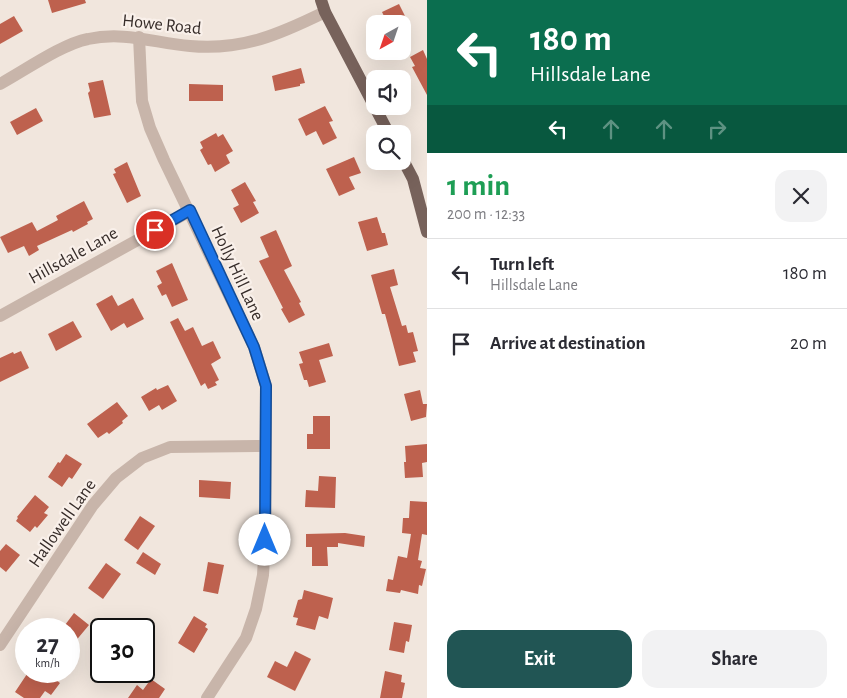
<!DOCTYPE html>
<meta charset="utf-8">
<style>
:root{--surface:#fff;--page:#f2f2f3;--text:#2b2b33;--muted:#7c7c81;--line:#e1e1e2;--accent:#215554}
body{margin:0;font-family:"Alegreya Sans",sans-serif;background:var(--page);color:var(--text);height:100vh;display:flex;flex-direction:column;font-size:19px;white-space:nowrap}
*{box-sizing:border-box;margin:0}
p{font-size:16px;color:var(--muted)}
.icon{flex:none;width:28px;height:28px;fill:none;stroke:currentColor;stroke-width:2;stroke-linecap:round;stroke-linejoin:round}
.map{position:relative;flex:1;overflow:hidden}
.details{display:flex;flex-direction:column;background:var(--surface);width:420px}
.details>*{flex:none}
.top-card{background:#0b6e4f;color:#fff;overflow:hidden}
.needle{width:32px;rotate:220deg}
.fabs{position:absolute;left:366px;top:15px;display:grid;gap:10px}
.fabs a{display:grid;place-items:center;width:45px;height:45px;border-radius:10px;background:var(--surface);box-shadow:0 5px 20px #0002;font-size:25px}
.speed{position:absolute;left:15px;top:618px;display:flex;gap:10px;font-size:25px;font-weight:700;text-align:center}
.speed>*{display:grid;place-content:center;width:65px;height:65px;border-radius:50%;background:var(--surface);box-shadow:0 5px 20px #0002;line-height:1}
.speed small{font-size:12px;font-weight:400}
.speed .limit{border:2px solid #111;border-radius:8px;background:#fff;color:#111}
.pin{position:absolute;display:grid;place-items:center;width:42px;height:42px;color:#fff;margin:-21px;border:2px solid #fff;border-radius:50%;box-shadow:0 1px 5px #0007}
.me{position:absolute;width:55px;margin:-28px;rotate:0deg;stroke-linejoin:round;filter:drop-shadow(0 0 4px #0008)}
.turn{display:flex;align-items:center;gap:18px;height:105px;padding:0 20px;font-size:22px}
.turn .icon{width:65px;height:65px;stroke-width:2.5}
.turn b{display:block;font-size:35px;line-height:42px}
.lanes{display:flex;align-items:center;height:48px;padding:0 20px;background:#0003;justify-content:center;gap:25px;direction:ltr}
.lanes .off{opacity:.35}
.round{display:grid;place-items:center;flex:none;width:52px;height:52px;border-radius:15px;background:var(--page)}
.headline{display:flex;align-items:center;justify-content:space-between;height:85px;padding:0 20px}
h1{font-size:30px;font-weight:700;line-height:38px;color:#1e9e55}
.primary-button{display:flex;gap:10px;margin-top:auto;padding:10px 20px}
.primary-button a{flex:1;height:58px;border-radius:15px;background:var(--accent);color:#fff;font-size:20px;font-weight:700;line-height:58px;text-align:center}
.primary-button a+a{background:var(--page);color:var(--text)}
ul{padding:0;list-style:none}
li{display:flex;align-items:center;gap:15px;height:70px;padding:0 20px;border-top:1px solid var(--line)}
li div{flex:1}
li b{display:block;font-size:19px}
li em{font-style:normal}
main{display:flex;flex:1;min-height:0}
.map>svg:first-child{display:block}
.building{fill:#be614e}
.lines{fill:none;stroke-linecap:round;stroke-linejoin:round}
.minor{stroke:#c8b5aa;stroke-width:12}
.major{stroke:#77625b;stroke-width:12}
.route-casing{stroke:#114b97;stroke-width:12}
.route{stroke:#1a73e8;stroke-width:9}
.labels{text-anchor:middle;stroke-width:4.5;stroke-linejoin:round;paint-order:stroke}
.street-label{font-size:18px;fill:#362c29;stroke:#f9f0ea}
</style>
<main>
<div class="map">
<svg width="427" height="698" viewBox="0 0 427 698">
<rect width="100%" height="100%" fill="#f1e6dd"/>
<g class="building">
<path d="M48 0H85L86 3 52 13Z"/>
<path d="M399 4 407 20H406L408 24H388L382 12Z"/>
<path d="M14 16 23 31 0 44V24Z"/>
<path d="M423 50 427 59V95L412 67 415 66 410 57Z"/>
<path d="M301 68 305 83 300 84V86L275 91 272 76Z"/>
<path d="M103 80 111 115 94 118 88 93 90 91 88 83Z"/>
<path d="M189 84 223 85V101H189Z"/>
<path d="M325 106 333 121 329 122 337 138 323 145 316 131 306 136 298 119Z"/>
<path d="M36 108 43 121 17 135 10 122Z"/>
<path d="M216 133 218 137 223 134 233 151 226 155 230 163 215 172 211 164 208 165 200 150 203 148 200 142Z"/>
<path d="M354 157 361 173 349 177 355 189 339 196 326 169Z"/>
<path d="M127 162 141 196 127 203 113 174 116 173 114 169Z"/>
<path d="M245 182 256 201 253 202 259 213 241 223 233 208 239 205 231 190Z"/>
<path d="M84 201 93 219 87 222 88 224 73 232 72 230 37 246 39 250 29 256 24 246 8 253 0 237 32 222 37 231 58 220 56 216Z"/>
<path d="M377 217 382 233H385L388 245 367 251 358 222Z"/>
<path d="M276 230 292 266 284 270 301 302 299 303 305 315 289 323 281 309 283 308 259 261 269 257 260 237Z"/>
<path d="M172 263 188 300 172 307 166 294 162 296 157 286 162 283 156 271Z"/>
<path d="M394 269 398 285 390 287 402 326 406 325 408 333 413 332 418 351 413 352 416 362 399 366 385 314H382L371 275Z"/>
<path d="M112 295 118 306 133 298 144 319 127 328 124 323 111 331 96 304Z"/>
<path d="M178 318 185 331 193 327 202 346 213 341 221 358 211 364 219 380 215 382 217 385 208 389 205 383 201 386 170 322Z"/>
<path d="M73 321 82 337 56 351 48 334Z"/>
<path d="M329 343 333 356 319 360 326 382 309 387 307 380H304L299 364 303 363 299 352Z"/>
<path d="M21 351 29 368 0 382V358L13 352 14 354Z"/>
<path d="M168 385 177 401 162 410 159 405 149 411 141 397 156 388 157 390Z"/>
<path d="M420 390 423 404H427L426 417 411 421 404 394Z"/>
<path d="M117 402 128 416 122 421 123 423 109 434 107 432 98 438 87 424Z"/>
<path d="M313 416H330V449H307V434H313Z"/>
<path d="M427 444V462L422 463 423 477 405 478 404 462H406L405 446Z"/>
<path d="M66 454 82 464 72 479 69 477 62 487 48 477 58 462 60 463Z"/>
<path d="M319 476 336 477 335 508 305 507 306 490 318 491Z"/>
<path d="M199 480 231 482 230 499 199 497Z"/>
<path d="M35 495 49 507 44 513 48 515 37 528 35 526 30 532 16 521 18 518 17 517Z"/>
<path d="M410 501 427 502V535L422 534 418 560 422 561 420 568 426 569 422 586 419 585 418 594 401 590 400 593 386 591 388 579 393 580 398 556 407 558 411 534 402 533 403 518H409Z"/>
<path d="M140 516 155 526 138 550 124 540Z"/>
<path d="M345 533 365 536 364 547 338 543V547H327L328 566H312V547H306V534Z"/>
<path d="M6 544 20 555 6 572 0 567V551Z"/>
<path d="M143 552 161 564 155 575 136 563Z"/>
<path d="M208 562 224 565 218 594 203 591Z"/>
<path d="M106 563 121 574 103 599 88 588Z"/>
<path d="M304 590 333 598 328 619 319 616 315 630 296 625 298 618 293 617 298 600 302 599Z"/>
<path d="M74 613 89 625 69 649V629H62Z"/>
<path d="M194 616 207 624 205 627 208 629 194 653 178 643Z"/>
<path d="M394 622 412 625 409 642 406 641 404 653 389 650Z"/>
<path d="M295 651 311 659 295 691 267 677 275 661 287 667Z"/>
<path d="M29 671H44L60 683 51 695 45 691 40 698H24L15 692Z"/>
<path d="M385 671 402 675 401 682 405 683 402 698H380Z"/>
<path d="M151 679 165 689 159 698H128L137 685 143 690Z"/>
</g>
<g class="lines">
<g class="minor">
<path d="M139 37 142 101 150 128 164 160 254 347 266 386 265 540 263 575 256 609 246 638 207 698"/>
<path d="M0 84C24 71 62 44 88 39 124 31 155 43 190 46 242 51 280 34 325 12"/>
<path d="M0 316 190 211"/>
<path d="M0 645 93 505 116 478 142 458 170 447 265 446"/>
</g>
<g class="major">
<path d="M321 0 325 12 389 134"/>
<path d="M402 158 413 179 427 232"/>
</g>
</g>
<g class="lines">
<g class="route-casing">
<path id="route" d="M155 230 190 210 254 347 266 386 265 540"/>
</g>
<use href="#route" class="route"/>
</g>
<g class="labels">
<g class="street-label">
<text transform="translate(162 24) rotate(6)" y="6">Howe Road</text>
<text transform="translate(73 255) rotate(-29)" y="6">Hillsdale Lane</text>
<text transform="translate(238 273) rotate(65)" y="6">Holly Hill Lane</text>
<text transform="translate(62 523) rotate(-55)" y="6">Hallowell Lane</text>
</g>
</g>
</svg>
<div class="fabs">
<a><svg class="needle" viewBox="-14 -14 28 28"><path d="M0-13l5 13h-10z" fill="#e53935"/><path d="M0 13l5-13h-10z" fill="#7c7c81"/></svg></a>
<a><svg class="icon" aria-label="sound" viewBox="0 0 24 24"><path d="M4 9h4l5-4v14l-5-4H4zM17 9q2 3 0 6"/></svg></a>
<a><svg class="icon" aria-label="search" viewBox="0 0 24 24"><circle cx="10" cy="10" r="6"/><path d="M15 15l6 6"/></svg></a>
</div>
<div class="speed"><div>27<small>km/h</small></div><div class="limit">30</div></div>
<div class="pin" style="left:155px;top:230px;background:#d93025"><svg class="icon" aria-label="arrive" viewBox="0 0 24 24"><path d="M6 21V4h12l-3 4 3 4H6"/></svg></div>
<svg class="me" style="left:265px;top:540px" viewBox="-20 -20 40 40"><circle r="19" fill="#fff"/><path d="M0-13L10 11 0 6-10 11z" fill="#1a73e8"/></svg>
</div>
<section class="details">
<div class="top-card">
<div class="turn"><svg class="icon" aria-label="left" viewBox="0 0 24 24"><path d="M17 20v-9H6M10 6l-5 5 5 5"/></svg><div><b>180 m</b>Hillsdale Lane</div></div>
<div class="lanes"><svg class="icon" aria-label="left" viewBox="0 0 24 24"><path d="M17 20v-9H6M10 6l-5 5 5 5"/></svg><svg class="icon off" aria-label="ahead" viewBox="0 0 24 24"><path d="M12 20V5M6 11l6-6 6 6"/></svg><svg class="icon off" aria-label="ahead" viewBox="0 0 24 24"><path d="M12 20V5M6 11l6-6 6 6"/></svg><svg class="icon off" aria-label="right" viewBox="0 0 24 24"><path d="M7 20v-9h11M14 6l5 5-5 5"/></svg></div>
</div>
<div class="headline"><div><h1>1 min</h1><p>200 m · 12:33</p></div><a class="round"><svg class="icon" aria-label="close" viewBox="0 0 24 24"><path d="M6 6l12 12M18 6L6 18"/></svg></a></div>
<ul>
<li><svg class="icon" aria-label="left" viewBox="0 0 24 24"><path d="M17 20v-9H6M10 6l-5 5 5 5"/></svg><div><b>Turn left</b><p>Hillsdale Lane</p></div><em>180 m</em></li>
<li><svg class="icon" aria-label="arrive" viewBox="0 0 24 24"><path d="M6 21V4h12l-3 4 3 4H6"/></svg><div><b>Arrive at destination</b></div><em>20 m</em></li>
</ul>
<div class="primary-button"><a>Exit</a><a>Share</a></div>
</section>
</main>
